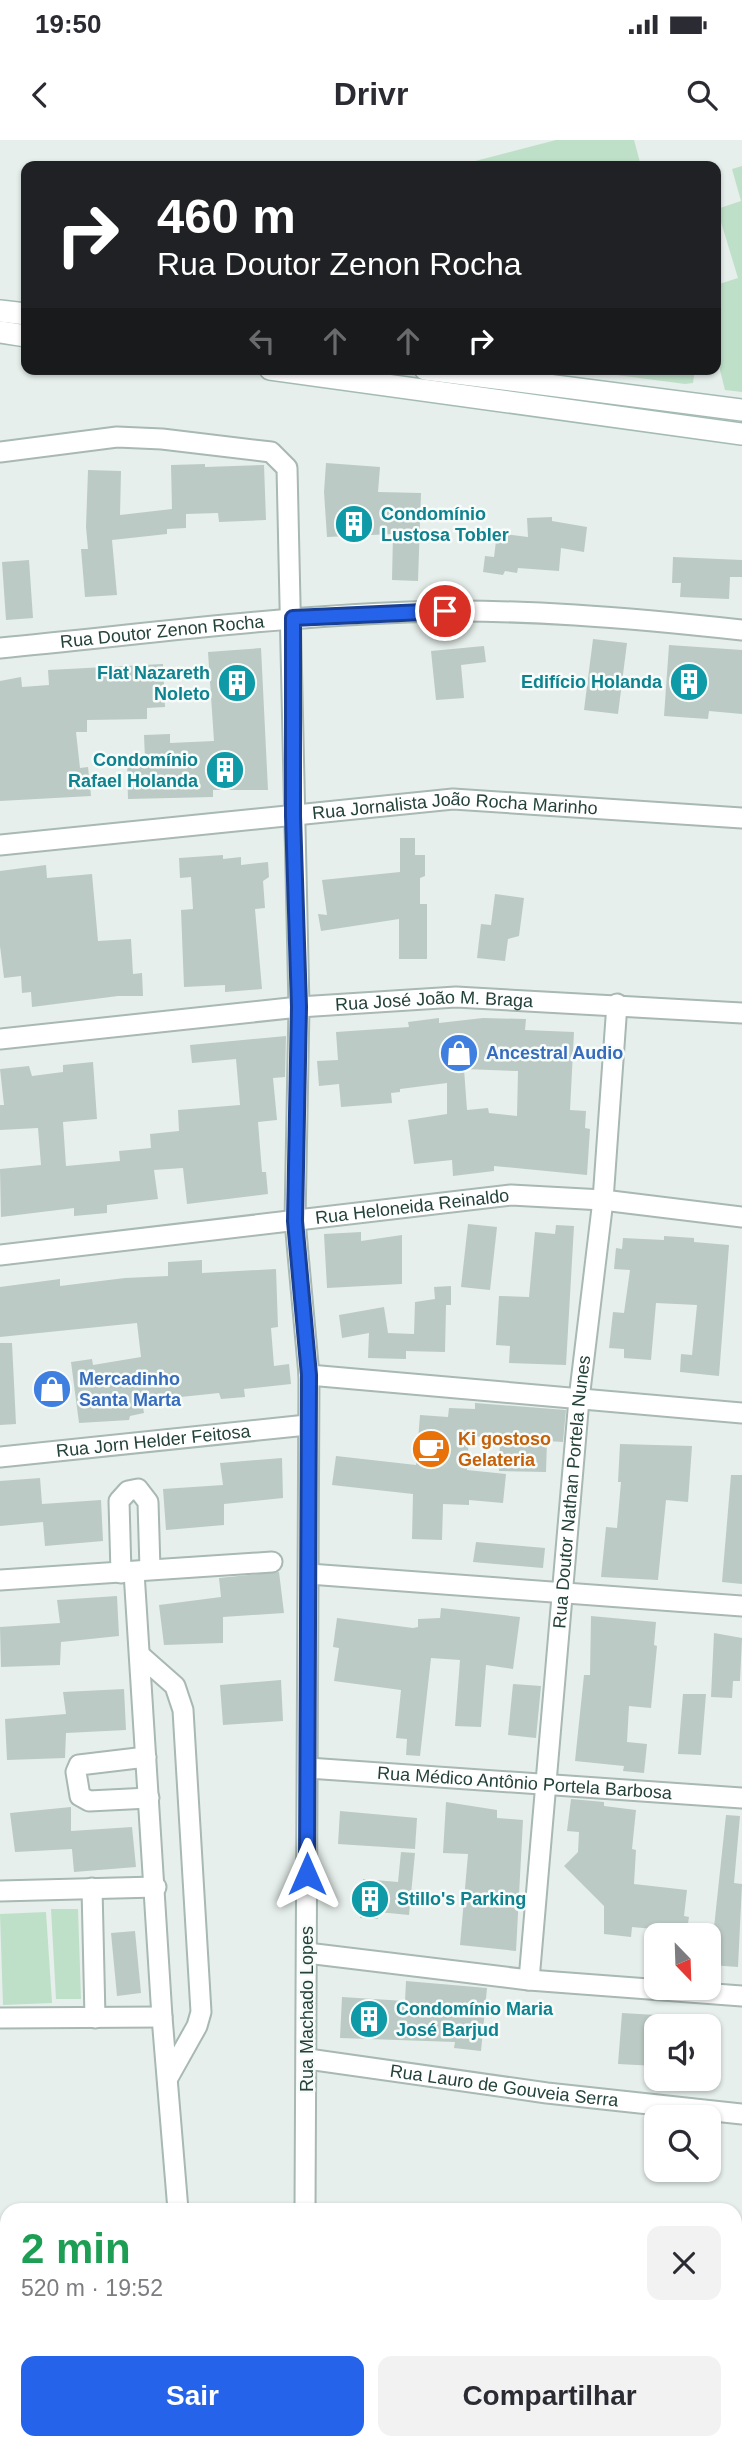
<!DOCTYPE html>
<html lang="pt">
<meta charset="utf-8">
<style>
:root{--surface:#fff;--page:#f2f2f3;--text:#2b2b33;--muted:#7c7c81;--accent:#2563eb}
body{margin:0;font-family:Helvetica,sans-serif;background:var(--page);color:var(--text);height:100vh;display:flex;flex-direction:column;font-size:26px;white-space:nowrap}
*{box-sizing:border-box;margin:0}
p{font-size:23px;color:var(--muted)}
.icon{flex:none;width:38px;height:38px;fill:none;stroke:currentColor;stroke-width:2;stroke-linecap:round;stroke-linejoin:round}
.map{position:relative;flex:1;overflow:hidden}
.details{position:absolute;left:0px;top:2063px;width:742px;height:247px;display:flex;flex-direction:column;background:var(--surface);border-radius:21px 21px 0 0;box-shadow:0 2px 5px #0004}
.details>*{flex:none}
.hud{position:absolute;left:21px;top:21px;width:700px;height:214px;border-radius:14px;box-shadow:0 2px 5px #0004;background:#202124;color:#fff;overflow:hidden}
.needle{width:46px;rotate:157deg}
.fabs{position:absolute;left:644px;top:1783px;display:grid;gap:14px}
.fabs a{display:grid;place-items:center;width:77px;height:77px;border-radius:14px;background:var(--surface);box-shadow:0 2px 5px #0004;font-size:35px}
.pin{position:absolute;display:grid;place-items:center;width:60px;height:60px;color:#fff;margin:-30px;border:4px solid #fff;border-radius:50%;box-shadow:0 2px 7px #0007}
.me{position:absolute;width:77px;margin:-38px;rotate:0deg;stroke-linejoin:round;filter:drop-shadow(0 0 5px #0008)}
.turn{display:flex;align-items:center;gap:24px;height:147px;padding:0 21px;font-size:32px}
.turn .icon{width:91px;height:91px;stroke-width:2.5}
.turn b{display:block;font-size:49px;line-height:60px}
.lanes{display:flex;align-items:center;height:66px;padding:0 21px;background:#0003;justify-content:center;gap:35px;direction:ltr}
.lanes .off{opacity:.35}
.round{display:grid;place-items:center;flex:none;width:74px;height:74px;border-radius:14px;background:var(--page)}
.headline{display:flex;align-items:center;justify-content:space-between;height:119px;padding:0 21px}
h1{font-size:42px;font-weight:800;line-height:52px;color:#1e9e55}
.cta{display:flex;gap:14px;margin-top:auto;padding:14px 21px}
.cta a{flex:1;height:80px;border-radius:14px;background:var(--accent);color:#fff;font-size:28px;font-weight:800;line-height:80px;text-align:center}
.cta a+a{background:var(--page);color:var(--text)}
.status{display:flex;justify-content:space-between;align-items:center;height:49px;padding:0 35px;background:var(--surface);direction:ltr}
.status svg{height:19px;fill:currentColor}
header{display:flex;justify-content:space-between;align-items:center;height:91px;padding:0 21px;background:var(--surface);font-size:32px;font-weight:800}
.map>svg:first-child{display:block}
.green{fill:#bfe0c8}
.building{fill:#bbcac4;fill-rule:evenodd}
.lines{fill:none;stroke-linecap:round;stroke-linejoin:round}
.minor-casing{stroke:#a8b8b2;stroke-width:23}
.secondary-casing{stroke:#a4bbb3;stroke-width:24}
.minor{stroke:#fff;stroke-width:19}
.secondary{stroke:#fff;stroke-width:21}
.route-casing{stroke:#184099;stroke-width:18}
.route{stroke:#2563eb;stroke-width:12}
.labels{text-anchor:middle;stroke-width:5;stroke-linejoin:round;paint-order:stroke}
.culture-label{font-size:18px;font-weight:bold;fill:#0d838f;stroke:#f7fbf9;text-anchor:start}
.street-label{font-size:18px;fill:#24423a;stroke:#f7fbf9}
.shop-label{font-size:18px;font-weight:bold;fill:#366cbe;stroke:#f7fbf9;text-anchor:start}
.food-label{font-size:18px;font-weight:bold;fill:#c56008;stroke:#f7fbf9;text-anchor:start}
</style>
<div class="status"><b>19:50</b><svg viewBox="0 0 49 12"><path d="M0 12V9h3v3zM5 12V6h3v6zM10 12V3h3v9zM15 12V0h3v12zM26 1h20v11H26zM47 4h2v5h-2z"/></svg></div>
<header><svg class="icon" aria-label="back" viewBox="0 0 24 24"><path d="M15 5l-7 7 7 7"/></svg>Drivr<svg class="icon" aria-label="search" viewBox="0 0 24 24"><circle cx="10" cy="10" r="6"/><path d="M15 15l6 6"/></svg></header>
<div class="map">
<svg width="742" height="2309" viewBox="0 0 742 2309">
<rect width="100%" height="100%" fill="#e6efeb"/>
<g class="green">
<path d="M556 0H634L641 26H456Z"/>
<path d="M742 26V252L725 250 716 214V145L738 138 717 69 741 61 732 29Z"/>
<path d="M571 229H695L693 243 685 244Z"/>
<path d="M51 1769H78L81 1859H56Z"/>
<path d="M46 1772 52 1863 3 1865 0 1774Z"/>
</g>
<g class="building">
<path d="M326 323 380 327 378 352 421 353 418 441 392 440 393 394 327 397 324 352Z"/>
<path d="M205 324V327L264 325 266 380 219 382 218 373 186 374V388L167 389V394L112 400 117 455 85 457 81 409H88L86 387 88 330 121 331 120 375 172 369 171 325Z"/>
<path d="M552 377V381L587 387 584 412 561 408 559 431 518 428 517 433 505 431 503 435 483 432 485 416 494 417 497 393 528 397 527 378Z"/>
<path d="M673 417 742 420V437H730L729 459 680 457 681 443H672Z"/>
<path d="M29 420 33 478 6 480 2 422Z"/>
<path d="M593 499 627 503 618 574 584 570Z"/>
<path d="M669 505 742 510V574L709 571 708 579 664 576Z"/>
<path d="M484 506 486 522 461 525 464 558 436 560 431 511Z"/>
<path d="M261 508 268 650H213V657L128 659 127 620 145 619 144 595 170 594V603L214 601 208 512Z"/>
<path d="M163 524 165 567 147 568V579L87 580V592H76L80 628 88 627 91 656 0 661V541L21 537 22 547 49 545 48 530Z"/>
<path d="M400 698H415V715H425V736L420 738V764H427V819H399V779L321 791 318 774 327 775 322 740 400 732Z"/>
<path d="M223 715V719L241 717V725L268 722 269 737 263 741 265 768 255 769 262 849 225 852V845L184 847 181 770 193 769 191 737 180 738 179 718Z"/>
<path d="M46 725 47 738 92 734 98 801 131 799 133 834 142 833 143 856H118L32 867 31 852 22 853 21 836 4 838 0 806V731Z"/>
<path d="M495 754 524 758 519 796 508 799 505 821 477 818 481 784 491 785Z"/>
<path d="M439 878V883L483 878 526 879 525 890 574 892 570 970 586 971 585 988 590 989 587 1035 494 1026V1031L453 1036 452 1020 414 1024 408 980 447 974V943L400 949V952L391 953 392 963 341 967 339 944 319 946 317 921 338 920 336 892 409 887 408 882ZM464 929 518 931 517 976 489 973 488 968 467 970Z"/>
<path d="M286 896 285 937 273 938 277 980 258 982 262 1032H266L268 1054 187 1064 183 1028 154 1030 158 1059 107 1065V1073L74 1076V1068L1 1077 0 1029 41 1025 38 988 0 990V965H4L0 929 29 926 32 936 63 932V925L93 922 97 979 63 982 66 1026 120 1021 119 1011 151 1008 150 994 179 991 178 970 240 965 236 919 192 923 190 905Z"/>
<path d="M468 1084 497 1087 490 1150 461 1147Z"/>
<path d="M556 1085 574 1086 566 1225 509 1223 510 1206 496 1205 499 1156 529 1157 535 1092 555 1094Z"/>
<path d="M361 1092V1101L402 1095V1144L327 1148 324 1094Z"/>
<path d="M664 1096 694 1098V1102L729 1105 719 1236 680 1232 681 1214 692 1215 697 1165 656 1163 651 1220 624 1218V1209L609 1208 613 1172 624 1173 630 1130 614 1129 616 1108 622 1109 623 1098 664 1100Z"/>
<path d="M202 1120V1133L276 1129 278 1187 271 1188 274 1226 289 1224 291 1244 244 1249 245 1257 221 1259 219 1253 142 1261 144 1273 130 1276 129 1280 79 1283 71 1222 92 1219 93 1225 141 1217 137 1183 0 1197V1147L60 1139V1146L125 1138 168 1136V1122Z"/>
<path d="M451 1146V1165H446L445 1212 406 1211V1219L368 1218 369 1193 342 1198 339 1175 384 1167 388 1193 414 1194 415 1162 435 1159 434 1147Z"/>
<path d="M0 1203H12L16 1284 0 1285Z"/>
<path d="M475 1263 566 1270 563 1302 547 1301 546 1332 499 1331 500 1298 469 1296 467 1330 506 1334 503 1363 469 1360V1365L443 1364 442 1400 412 1399 413 1354 332 1345 336 1316 416 1325 420 1275 448 1277 449 1268 475 1269Z"/>
<path d="M620 1304 692 1306 688 1362 666 1360 658 1440 601 1437 606 1387 617 1388 621 1342H618Z"/>
<path d="M282 1318 283 1358 224 1364V1385L166 1390 163 1349 223 1345 220 1323Z"/>
<path d="M731 1335H742V1444L722 1442Z"/>
<path d="M40 1338 42 1364 101 1360 103 1401 45 1406 43 1382 0 1386V1341Z"/>
<path d="M476 1402 545 1408 543 1428 473 1422Z"/>
<path d="M279 1432 284 1473 223 1477V1503L164 1505 159 1465 221 1457 219 1438Z"/>
<path d="M117 1456 119 1496 61 1502 60 1525 1 1527 0 1487 60 1483 57 1460Z"/>
<path d="M441 1468 520 1477 513 1529 486 1525 481 1587 455 1586 460 1520 431 1518 420 1616 406 1615 407 1599 396 1598 401 1550 334 1541 339 1508 333 1507 337 1478 413 1488 418 1487V1479L440 1478Z"/>
<path d="M591 1476 656 1482 654 1505 657 1506 651 1568 629 1566 627 1602 647 1604 644 1633 623 1631 624 1626 575 1621 584 1535H590Z"/>
<path d="M714 1493 742 1498 740 1541H733L732 1558 711 1557Z"/>
<path d="M281 1540 283 1581 223 1585 220 1545Z"/>
<path d="M513 1544 541 1546 536 1598 508 1595Z"/>
<path d="M124 1549 126 1590 66 1593 65 1618 7 1620 5 1579 66 1574 63 1552Z"/>
<path d="M683 1554H706L701 1615 678 1614Z"/>
<path d="M571 1659 604 1662V1666L636 1670 632 1709 636 1710 634 1744 687 1750 684 1776 689 1777 686 1796H664L665 1790 632 1787 631 1797 604 1794V1766L564 1726 578 1712 579 1692 567 1691Z"/>
<path d="M446 1662 497 1670V1678L523 1680 516 1811 460 1805 468 1714 443 1713Z"/>
<path d="M71 1667V1691L132 1687 136 1727 74 1732 72 1709 15 1712 10 1673Z"/>
<path d="M340 1671 417 1678 415 1709 338 1704Z"/>
<path d="M726 1675 740 1676 734 1743 742 1744 738 1827 710 1825Z"/>
<path d="M401 1712 415 1713 409 1775 378 1772V1779L360 1778 363 1739 398 1742Z"/>
<path d="M135 1791 141 1853 117 1856 111 1793Z"/>
<path d="M406 1841 487 1848 481 1911 454 1908 455 1902 340 1898 342 1857 405 1861Z"/>
<path d="M622 1873 656 1875V1926L618 1924Z"/>
</g>
<g class="lines">
<g class="minor-casing">
<g id="minor">
<path d="M0 312 117 297 162 299 271 312 287 328 299 867 295 1081 309 1235 305 2070"/>
<path id="s1" d="M0 508C136 495 271 477 408 472 519 468 631 478 742 490"/>
<path id="s2" d="M0 705 453 659 742 678"/>
<path id="s3" d="M0 899 299 867 456 857 742 873"/>
<path id="s4" d="M0 1115 511 1055 603 1060 742 1077"/>
<path d="M309 1235 742 1273"/>
<path id="s5" d="M0 1317 307 1285"/>
<path d="M134 1432 162 1877 178 2070"/>
<path d="M121 1433 119 1361 128 1351 138 1349 148 1362 150 1429"/>
<path d="M309 1434 742 1466"/>
<path d="M0 1440 272 1422"/>
<path d="M141 1516 175 1546 183 1570 201 1872 197 1886 169 1936"/>
<path d="M146 1617 79 1625 76 1632 80 1656 89 1661 149 1658"/>
<path id="s6" d="M308 1628 742 1658"/>
<path d="M92 1748 95 1878"/>
<path d="M0 1751 156 1747"/>
<path d="M307 1813 529 1840 742 1856"/>
<path id="s7" d="M529 1840 579 1259 603 1060 617 864"/>
<path d="M0 1878 162 1877"/>
<path id="s8" d="M308 1919 547 1953 742 1974"/>
<path d="M0 2103 7 2102"/>
<path d="M0 2197 1 2216"/>
</g>
</g>
<g class="secondary-casing">
<g id="secondary">
<path d="M0 171 26 174"/>
<path d="M0 192 26 196"/>
<path d="M270 229 742 294"/>
<path d="M425 229 742 270"/>
</g>
</g>
<use href="#minor" class="minor"/>
<use href="#secondary" class="secondary"/>
</g>
<g class="lines">
<g class="route-casing">
<path id="route" d="M307 1734 309 1235 295 1081 299 867 293 676V478L445 471"/>
</g>
<use href="#route" class="route"/>
</g>
<defs>
<g id="building-disc" transform="scale(2.0125)"><circle r="9.5" fill="#0f9aa8" stroke="#f7fbf9"/><path d="M-4-6H4V6H1V3H-1V6H-4ZM-2.5-4.3h1.7v1.8h-1.7ZM.8-4.3h1.7v1.8H.8ZM-2.5-1h1.7V.8h-1.7ZM.8-1h1.7V.8H.8Z" fill="#fff"/></g>
<g id="shop-disc" transform="scale(2.0125)"><circle r="9.5" fill="#3f7fe0" stroke="#f7fbf9"/><path d="M-5-2.5h2.3a2.7 3.5 0 0 1 5.4 0H5L5.5 6h-11ZM-1.5-2.5h3a1.5 2.3 0 0 0-3 0Z" fill="#fff"/></g>
<g id="cafe-disc" transform="scale(2.0125)"><circle r="9.5" fill="#e8710a" stroke="#f7fbf9"/><path d="M-5.5-4.5H6V0H3Q3 3.5 0 3.5H-2.5Q-5.5 3.5-5.5 0ZM3-3.2v2h1.7v-2ZM-6 4.5H4V6H-6Z" fill="#fff"/></g>
</defs>
<g fill-rule="evenodd">
<use href="#building-disc" x="354" y="384"/>
<use href="#building-disc" x="689" y="542"/>
<use href="#building-disc" x="237" y="543"/>
<use href="#building-disc" x="225" y="630"/>
<use href="#shop-disc" x="459" y="913"/>
<use href="#shop-disc" x="52" y="1249"/>
<use href="#cafe-disc" x="431" y="1309"/>
<use href="#building-disc" x="370" y="1759"/>
<use href="#building-disc" x="369" y="1879"/>
</g>
<g class="labels">
<g class="culture-label">
<text x="381" y="380">Condomínio<tspan x="381" dy="21">Lustosa Tobler</tspan></text>
<text x="210" y="539" text-anchor="end">Flat Nazareth<tspan x="210" dy="21">Noleto</tspan></text>
<text x="662" y="548" text-anchor="end">Edifício Holanda</text>
<text x="198" y="626" text-anchor="end">Condomínio<tspan x="198" dy="21">Rafael Holanda</tspan></text>
<text x="397" y="1765">Stillo's Parking</text>
<text x="396" y="1875">Condomínio Maria<tspan x="396" dy="21">José Barjud</tspan></text>
</g>
<g class="street-label">
<text dy="6" stroke="none"><textPath href="#s1" startOffset="163">Rua Doutor Zenon Rocha</textPath></text>
<text dy="6" stroke="none"><textPath href="#s2" startOffset="457">Rua Jornalista João Rocha Marinho</textPath></text>
<text dy="6" stroke="none"><textPath href="#s3" startOffset="436">Rua José João M. Braga</textPath></text>
<text dy="6" stroke="none"><textPath href="#s4" startOffset="415">Rua Heloneida Reinaldo</textPath></text>
<text dy="6" stroke="none"><textPath href="#s5" startOffset="154">Rua Jorn Helder Feitosa</textPath></text>
<text dy="6" stroke="none"><textPath href="#s7" startOffset="490">Rua Doutor Nathan Portela Nunes</textPath></text>
<text dy="6" stroke="none"><textPath href="#s6" startOffset="217">Rua Médico Antônio Portela Barbosa</textPath></text>
<text transform="translate(307 1869) rotate(-90)" y="6">Rua Machado Lopes</text>
<text dy="6" stroke="none"><textPath href="#s8" startOffset="198">Rua Lauro de Gouveia Serra</textPath></text>
</g>
<g class="shop-label">
<text x="486" y="919">Ancestral Audio</text>
<text x="79" y="1245">Mercadinho<tspan x="79" dy="21">Santa Marta</tspan></text>
</g>
<g class="food-label">
<text x="458" y="1305">Ki gostoso<tspan x="458" dy="21">Gelateria</tspan></text>
</g>
</g>
</svg>
<div class="fabs">
<a><svg class="needle" viewBox="-14 -14 28 28"><path d="M0-13l5 13h-10z" fill="#e53935"/><path d="M0 13l5-13h-10z" fill="#7c7c81"/></svg></a>
<a><svg class="icon" aria-label="sound" viewBox="0 0 24 24"><path d="M4 9h4l5-4v14l-5-4H4zM17 9q2 3 0 6"/></svg></a>
<a><svg class="icon" aria-label="search" viewBox="0 0 24 24"><circle cx="10" cy="10" r="6"/><path d="M15 15l6 6"/></svg></a>
</div>
<div class="pin" style="left:445px;top:471px;background:#d93025"><svg class="icon" aria-label="arrive" viewBox="0 0 24 24"><path d="M6 21V4h12l-3 4 3 4H6"/></svg></div>
<svg class="me" style="left:307px;top:1734px" viewBox="-20 -20 40 40"><path d="M0-17L14 15 0 8-14 15z" fill="#2563eb" stroke="#fff" stroke-width="4"/></svg>
<div class="hud">
<div class="turn"><svg class="icon" aria-label="right" viewBox="0 0 24 24"><path d="M7 20v-9h11M14 6l5 5-5 5"/></svg><div><b>460 m</b>Rua Doutor Zenon Rocha</div></div>
<div class="lanes"><svg class="icon off" aria-label="left" viewBox="0 0 24 24"><path d="M17 20v-9H6M10 6l-5 5 5 5"/></svg><svg class="icon off" aria-label="ahead" viewBox="0 0 24 24"><path d="M12 20V5M6 11l6-6 6 6"/></svg><svg class="icon off" aria-label="ahead" viewBox="0 0 24 24"><path d="M12 20V5M6 11l6-6 6 6"/></svg><svg class="icon" aria-label="right" viewBox="0 0 24 24"><path d="M7 20v-9h11M14 6l5 5-5 5"/></svg></div>
</div>
<section class="details">
<div class="headline"><div><h1>2 min</h1><p>520 m · 19:52</p></div><a class="round"><svg class="icon" aria-label="close" viewBox="0 0 24 24"><path d="M6 6l12 12M18 6L6 18"/></svg></a></div>
<div class="cta"><a>Sair</a><a>Compartilhar</a></div>
</section>
</div>
